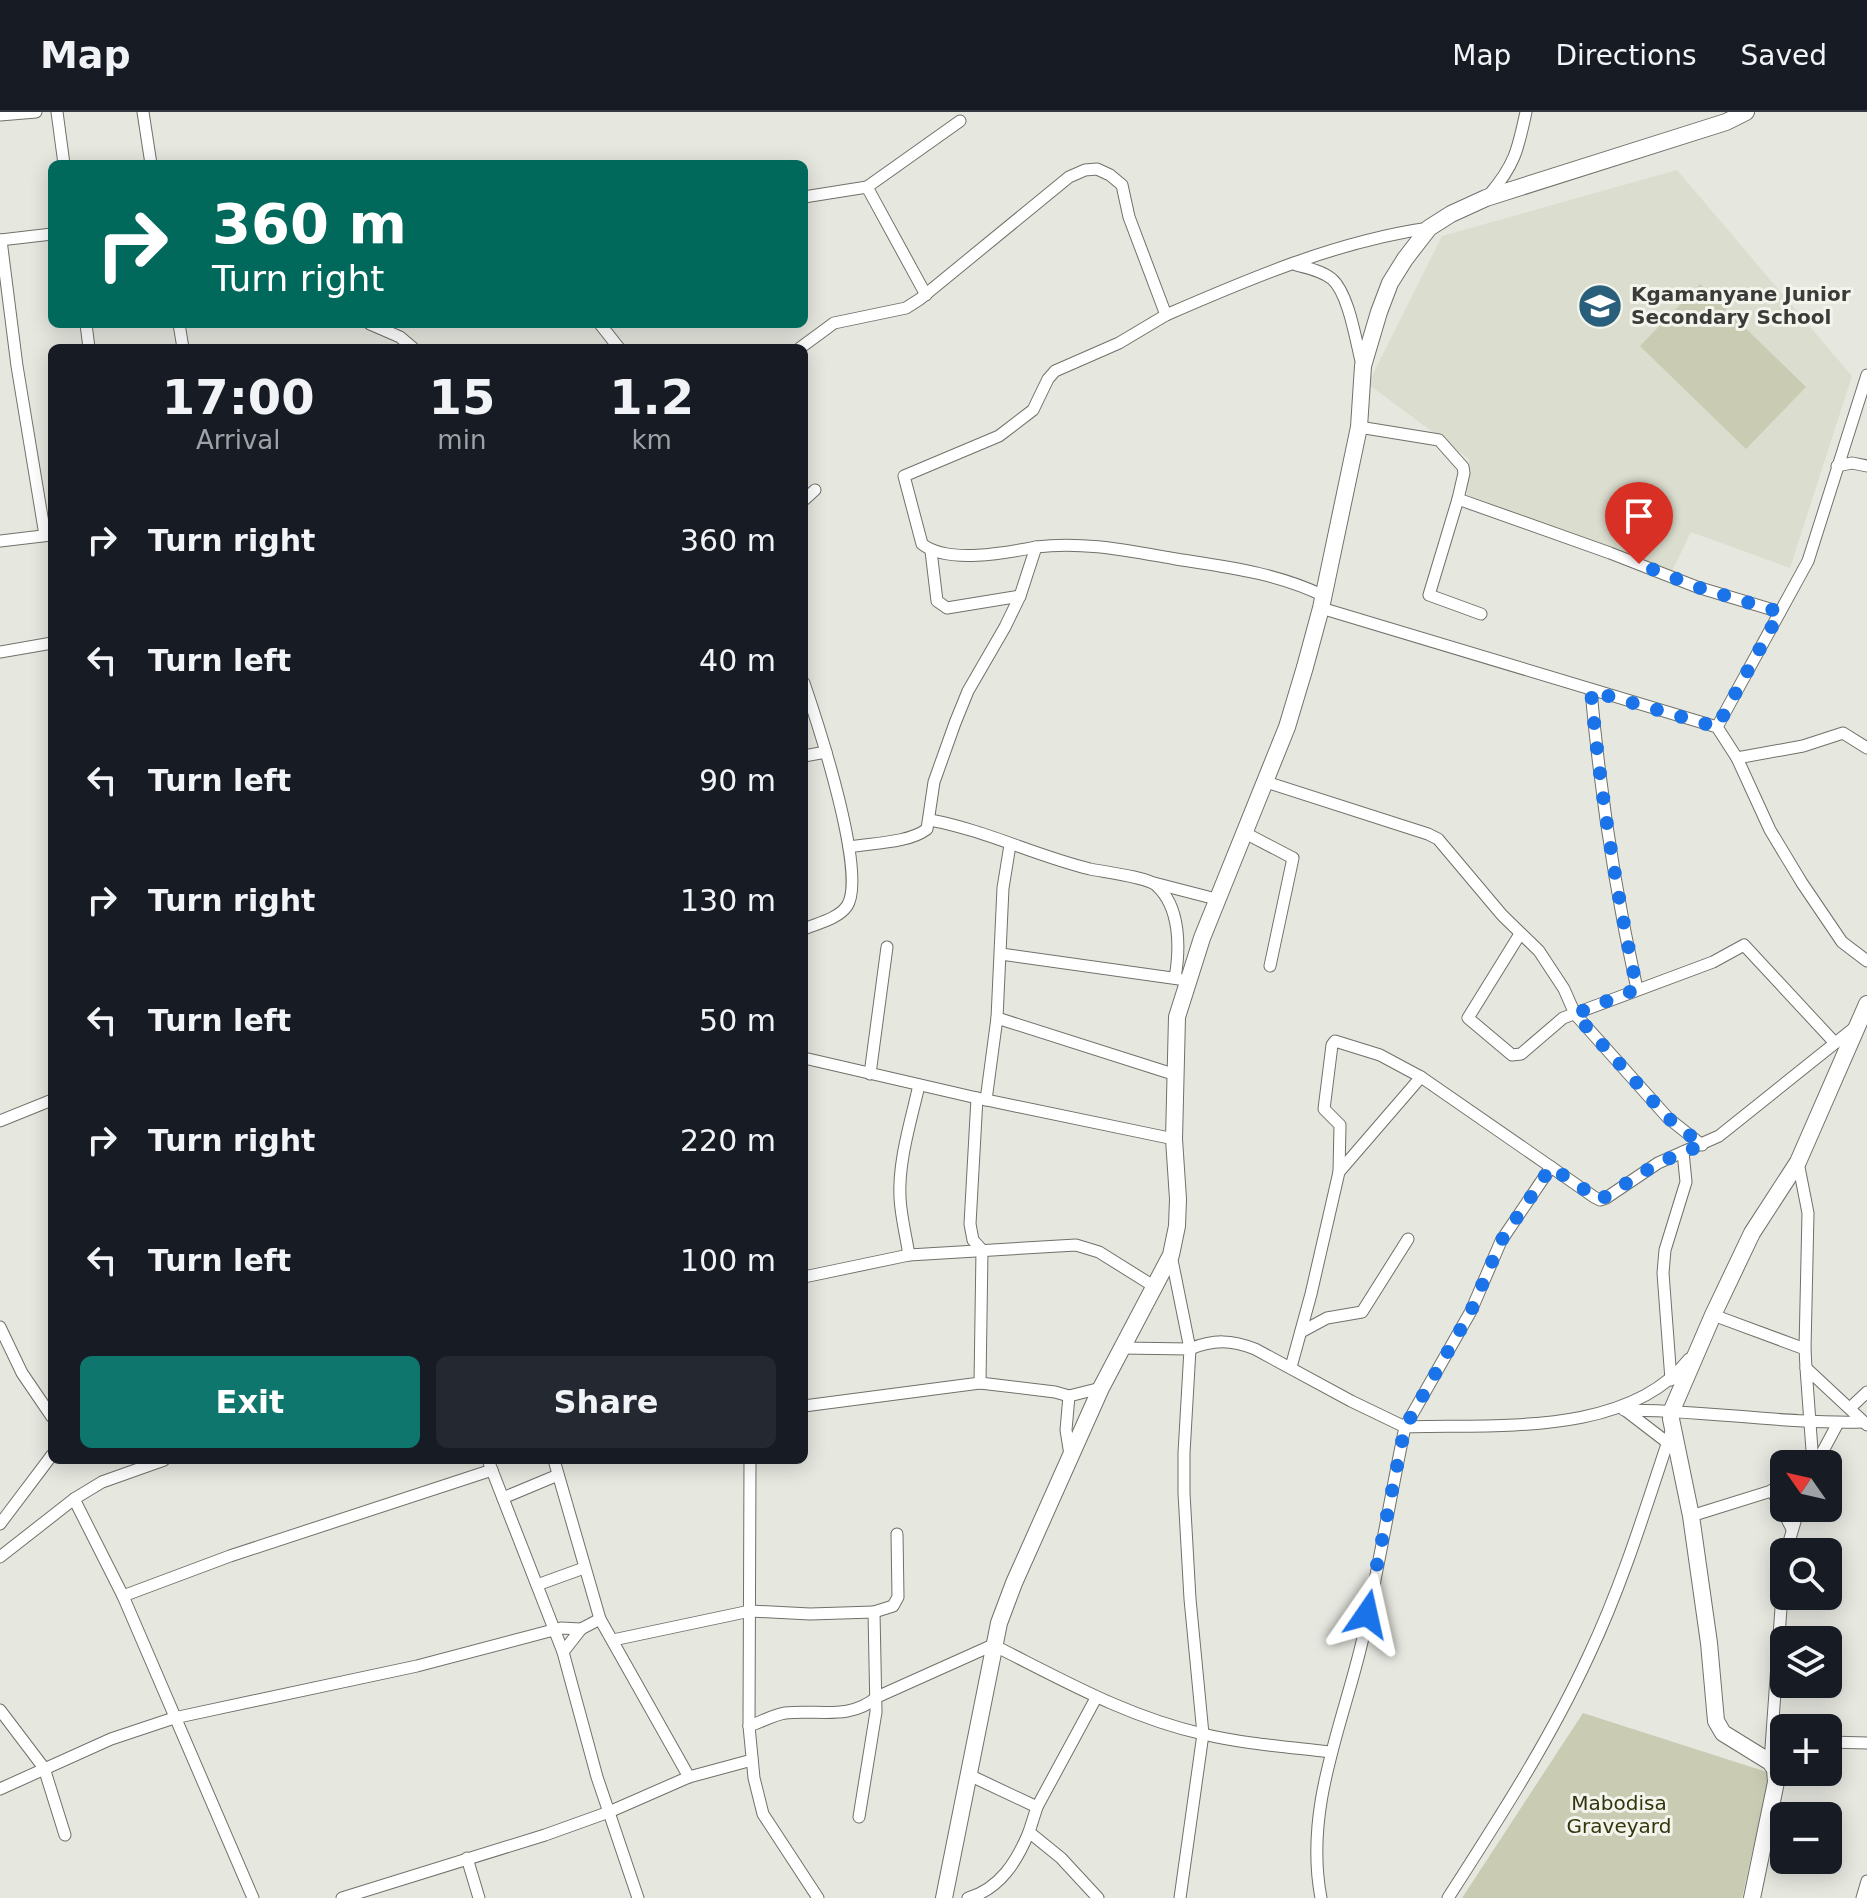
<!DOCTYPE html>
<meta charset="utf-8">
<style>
:root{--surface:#171b24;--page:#242831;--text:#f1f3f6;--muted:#9ea1a6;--line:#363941;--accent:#0f766e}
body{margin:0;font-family:"DejaVu Sans",sans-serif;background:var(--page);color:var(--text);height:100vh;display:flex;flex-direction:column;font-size:30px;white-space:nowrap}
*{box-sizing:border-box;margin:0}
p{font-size:26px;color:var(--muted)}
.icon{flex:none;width:44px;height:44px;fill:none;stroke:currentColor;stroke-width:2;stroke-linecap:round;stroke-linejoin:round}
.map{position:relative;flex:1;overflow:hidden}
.side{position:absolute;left:48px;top:232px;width:760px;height:1120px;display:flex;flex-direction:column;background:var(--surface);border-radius:12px;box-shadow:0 4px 20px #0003}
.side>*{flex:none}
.guide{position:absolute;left:48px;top:48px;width:760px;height:168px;border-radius:12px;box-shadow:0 4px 20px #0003;background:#00695c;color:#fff;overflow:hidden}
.needle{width:52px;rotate:304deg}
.buttons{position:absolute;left:1770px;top:1338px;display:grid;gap:16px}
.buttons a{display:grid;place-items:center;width:72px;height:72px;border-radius:12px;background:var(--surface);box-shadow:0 4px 20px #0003;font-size:40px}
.pin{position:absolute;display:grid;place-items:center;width:68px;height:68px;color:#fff;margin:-82px -34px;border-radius:50% 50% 50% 0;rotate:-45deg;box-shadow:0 0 8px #0007}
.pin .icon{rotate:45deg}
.me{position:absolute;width:88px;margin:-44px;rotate:11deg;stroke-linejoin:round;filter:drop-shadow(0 0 6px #0008)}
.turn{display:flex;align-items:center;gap:28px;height:168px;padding:0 32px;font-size:36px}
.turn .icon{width:104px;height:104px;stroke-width:2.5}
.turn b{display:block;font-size:56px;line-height:68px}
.eta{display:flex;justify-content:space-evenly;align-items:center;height:136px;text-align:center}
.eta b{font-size:48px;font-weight:600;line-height:56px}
.primary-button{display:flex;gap:16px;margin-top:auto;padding:16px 32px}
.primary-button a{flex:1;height:92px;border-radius:12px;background:var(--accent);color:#fff;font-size:32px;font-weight:600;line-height:92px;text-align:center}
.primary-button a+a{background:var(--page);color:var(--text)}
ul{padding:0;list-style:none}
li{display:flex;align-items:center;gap:24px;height:120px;padding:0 32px}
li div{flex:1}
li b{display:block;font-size:30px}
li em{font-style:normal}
header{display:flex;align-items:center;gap:48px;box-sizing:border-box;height:112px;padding:0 40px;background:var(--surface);border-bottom:2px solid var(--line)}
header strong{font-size:38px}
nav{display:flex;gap:44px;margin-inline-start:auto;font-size:28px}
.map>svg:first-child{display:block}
.built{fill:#dbddce}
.green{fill:#c9ccb2}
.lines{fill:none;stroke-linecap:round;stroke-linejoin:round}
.street-casing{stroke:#70716a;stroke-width:13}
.secondary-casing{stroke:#70716a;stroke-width:18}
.street{stroke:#fff;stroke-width:11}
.secondary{stroke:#fff;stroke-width:16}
.route{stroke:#1a73e8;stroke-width:14;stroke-dasharray:0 25.2}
.labels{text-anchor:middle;stroke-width:6;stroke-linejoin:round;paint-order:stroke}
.poi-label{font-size:20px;font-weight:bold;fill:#3b3c39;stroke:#f3f4ec;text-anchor:start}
.park-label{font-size:20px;fill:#33360c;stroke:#f3f4ec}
</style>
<header>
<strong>Map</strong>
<nav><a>Map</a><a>Directions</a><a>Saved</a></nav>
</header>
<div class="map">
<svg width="1867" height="1786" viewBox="0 0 1867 1786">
<rect width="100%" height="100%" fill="#e6e7df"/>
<path class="built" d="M1677 58 1852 264 1790 456 1691 420 1672 459 1467 383 1469 347 1368 272 1442 124Z"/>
<g class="green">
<path d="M1700 172 1806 275 1746 337 1640 234Z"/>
<path d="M1583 1601 1770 1661 1742 1786H1462Z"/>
</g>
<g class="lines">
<g class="street-casing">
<g id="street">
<path d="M57 0 64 52"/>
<path d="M143 0 151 52"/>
<path d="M0 3 36 0"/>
<path d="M1489 83C1515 53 1518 37 1526 0"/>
<path d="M804 85 867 75"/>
<path d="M0 128 52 122"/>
<path d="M1 128 17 254 45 423"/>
<path d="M1296 153C1308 156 1322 159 1332 167 1349 182 1356 230 1362 253"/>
<path d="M926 183 867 75 960 9"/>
<path d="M86 212 89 236"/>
<path d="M179 212 183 236"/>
<path d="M370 212 400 225 413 236"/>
<path d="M600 212 619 236"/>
<path d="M800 236 834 211 906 196 920 187 1069 65 1085 58 1097 57 1110 63 1122 73 1129 105 1166 203C1251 166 1338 129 1429 116"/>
<path d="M1359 315 1439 328 1463 355 1464 361 1458 387 1610 441 1697 475 1780 500"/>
<path d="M1837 354 1852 351 1867 354"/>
<path d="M1458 387 1429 483 1481 502"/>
<path d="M804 388 815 378"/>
<path d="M0 429 51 423"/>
<path d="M1036 435C1006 441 947 452 922 432L904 364 999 324 1033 298 1048 267 1055 259 1119 231 1166 203"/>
<path d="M931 439 937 489 947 496 1020 484"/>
<path d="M1321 496 1717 615 1737 646 1770 718 1802 771 1842 830 1867 849"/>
<path d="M0 540 52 531"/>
<path d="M804 571C817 609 868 763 847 794 838 807 818 811 804 817"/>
<path d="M1591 579C1600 679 1615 778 1637 877"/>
<path d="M1717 615 1808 449 1867 263"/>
<path d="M804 644 826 640"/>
<path d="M1737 646 1803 634 1843 621 1867 636"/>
<path d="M1266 670 1428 722 1438 727 1502 803 1539 839 1564 877 1575 902 1668 1006 1702 1033"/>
<path d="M930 708C985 718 1036 744 1090 757 1105 760 1146 765 1156 773 1181 795 1180 837 1175 866"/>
<path d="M1245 721 1293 746 1270 854"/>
<path d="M849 735C872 731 909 731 927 717L934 670 955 611 968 579 1005 515 1020 484 1036 435C1084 429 1129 439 1176 447 1227 455 1277 461 1324 484"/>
<path d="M1154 771 1216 787"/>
<path d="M1520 822 1468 906 1512 943 1521 942 1563 906 1713 850 1744 833 1835 931"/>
<path d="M1001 842 1179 867"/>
<path d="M997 906 1176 963"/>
<path d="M804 946 977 986 1174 1027"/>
<path d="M870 962 887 835"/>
<path d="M977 986 970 1112 973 1128 982 1138 980 1271"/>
<path d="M986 988 997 906 1003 776 1010 733"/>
<path d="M0 1009 52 988"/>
<path d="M1798 1050 1808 1101 1805 1237"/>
<path d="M1339 1060 1340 1013 1324 997 1332 933 1335 929 1380 943 1421 965"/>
<path d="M909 1143C906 1124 901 1105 900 1086 898 1049 911 1009 919 973"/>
<path d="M1171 1143 1190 1237C1214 1227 1232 1228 1255 1237L1351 1289 1405 1315C1390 1387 1378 1459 1362 1530 1342 1615 1304 1697 1321 1786"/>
<path d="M804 1165 909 1143 1076 1133 1099 1140 1155 1175"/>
<path d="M1713 1203 1805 1237 1806 1256"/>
<path d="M0 1215 22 1261 52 1305"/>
<path d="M1301 1220 1327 1206 1362 1200 1408 1127"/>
<path d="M1122 1236 1190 1237 1184 1341V1381L1190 1487 1203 1622 1180 1786"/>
<path d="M1291 1255 1311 1182 1339 1060 1421 965 1551 1055"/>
<path d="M1671 1268 1663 1161 1665 1138 1686 1070 1683 1040"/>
<path d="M1069 1284 1066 1318 1070 1343"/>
<path d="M804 1294 980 1271 1055 1280 1069 1284 1101 1276"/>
<path d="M1850 1296 1867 1280"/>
<path d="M1624 1298C1704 1298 1783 1312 1863 1310"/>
<path d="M1625 1298 1668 1331"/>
<path d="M1405 1315 1471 1199 1501 1129 1551 1055 1594 1085 1600 1088 1606 1086 1658 1051 1719 1024 1854 916"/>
<path d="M1405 1315C1495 1312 1628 1325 1689 1247"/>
<path d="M488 1348 563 1540 597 1665 638 1786"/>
<path d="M554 1348 600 1507 689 1665"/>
<path d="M750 1348 749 1614 754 1666 763 1702 818 1786"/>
<path d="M1813 1352 1806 1256 1867 1313"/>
<path d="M1816 1352 1838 1311"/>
<path d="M1772 1378 1792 1417"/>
<path d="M503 1386 558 1363"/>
<path d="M74 1387 102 1370 164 1348"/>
<path d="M1691 1404 1784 1375"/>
<path d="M0 1412 52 1343"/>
<path d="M1786 1440 1799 1396"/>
<path d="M0 1445 74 1387 123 1484 253 1786"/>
<path d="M537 1473 584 1456"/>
<path d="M123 1484 230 1444 492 1358"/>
<path d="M874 1500 893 1494 898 1485 897 1422"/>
<path d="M613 1528 750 1499 810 1502 874 1500 876 1600 859 1705"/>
<path d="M563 1540 581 1517"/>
<path d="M0 1598 44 1656 65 1723"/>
<path d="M749 1614C761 1610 773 1603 785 1601 818 1597 849 1609 877 1585L993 1533C1061 1567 1127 1605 1203 1622 1244 1632 1289 1635 1331 1640"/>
<path d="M1828 1630 1867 1631"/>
<path d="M1770 1650 1784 1454"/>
<path d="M969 1663 1037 1695"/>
<path d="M0 1677 111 1627 174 1606 417 1554 561 1516 581 1517 600 1507"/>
<path d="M1029 1720 1037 1695 1096 1586"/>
<path d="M467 1746 479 1786"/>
<path d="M342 1786 545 1723 609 1700 689 1665 752 1648"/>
<path d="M968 1786C1000 1777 1017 1749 1029 1720L1061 1746 1098 1786"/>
<path d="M1448 1786C1498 1708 1550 1628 1589 1543 1623 1471 1646 1395 1671 1320"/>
<path d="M1862 1786 1867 1769"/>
</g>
</g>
<g class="secondary-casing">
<g id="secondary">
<path d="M944 1786 999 1511 1014 1471 1101 1276 1171 1143 1177 1114 1178 1087 1174 1027 1177 905 1202 826 1287 615 1305 555 1321 496 1359 315 1363 254 1379 200 1390 171 1405 147 1429 116 1451 102 1486 86 1726 10 1746 0"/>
<path d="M1752 1786 1776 1670 1775 1657 1770 1650 1723 1621 1716 1609 1709 1531 1691 1404 1671 1307 1672 1298 1713 1203 1752 1121 1798 1050 1867 892"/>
</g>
</g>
<use href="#street" class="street"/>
<use href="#secondary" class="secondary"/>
</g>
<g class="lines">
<path class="route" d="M1367 1502 1405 1315 1471 1199 1501 1129 1551 1055 1600 1088 1658 1051 1702 1033 1668 1006 1575 902 1637 877C1616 778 1600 679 1591 579L1717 615 1780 500 1697 475 1639 452"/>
</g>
<defs>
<g id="school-disc" transform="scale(2.3)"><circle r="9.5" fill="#2a5f7b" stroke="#f3f4ec"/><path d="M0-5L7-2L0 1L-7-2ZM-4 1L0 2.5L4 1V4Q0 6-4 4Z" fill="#fff"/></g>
</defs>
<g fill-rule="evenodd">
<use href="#school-disc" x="1600" y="194"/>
</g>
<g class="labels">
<g class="poi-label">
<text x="1631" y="189">Kgamanyane Junior<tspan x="1631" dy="23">Secondary School</tspan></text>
</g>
<g class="park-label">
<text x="1619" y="1698">Mabodisa<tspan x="1619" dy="23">Graveyard</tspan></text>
</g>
</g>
</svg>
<div class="buttons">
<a><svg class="needle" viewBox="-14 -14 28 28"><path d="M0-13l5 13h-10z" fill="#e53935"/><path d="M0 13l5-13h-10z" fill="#9ea1a6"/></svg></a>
<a><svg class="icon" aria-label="search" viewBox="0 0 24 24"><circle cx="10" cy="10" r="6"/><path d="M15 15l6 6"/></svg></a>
<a><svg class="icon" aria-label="layers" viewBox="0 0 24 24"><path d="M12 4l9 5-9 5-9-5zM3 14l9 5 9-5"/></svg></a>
<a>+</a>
<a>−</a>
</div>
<div class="pin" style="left:1639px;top:452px;background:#d93025"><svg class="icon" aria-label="arrive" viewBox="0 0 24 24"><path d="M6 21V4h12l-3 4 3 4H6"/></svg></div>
<svg class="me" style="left:1367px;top:1502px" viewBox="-20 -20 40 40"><path d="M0-17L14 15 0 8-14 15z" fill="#1a73e8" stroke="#fff" stroke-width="4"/></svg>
<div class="guide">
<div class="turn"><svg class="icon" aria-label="right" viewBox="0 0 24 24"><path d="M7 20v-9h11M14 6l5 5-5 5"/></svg><div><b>360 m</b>Turn right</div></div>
</div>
<section class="side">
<div class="eta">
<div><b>17:00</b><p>Arrival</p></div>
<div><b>15</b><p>min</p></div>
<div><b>1.2</b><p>km</p></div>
</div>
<ul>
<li><svg class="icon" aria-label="right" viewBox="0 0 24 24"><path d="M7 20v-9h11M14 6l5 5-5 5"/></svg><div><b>Turn right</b></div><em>360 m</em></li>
<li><svg class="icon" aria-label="left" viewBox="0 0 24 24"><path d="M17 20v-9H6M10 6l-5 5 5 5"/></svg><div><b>Turn left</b></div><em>40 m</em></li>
<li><svg class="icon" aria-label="left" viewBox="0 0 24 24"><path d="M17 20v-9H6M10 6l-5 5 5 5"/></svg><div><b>Turn left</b></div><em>90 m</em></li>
<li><svg class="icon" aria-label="right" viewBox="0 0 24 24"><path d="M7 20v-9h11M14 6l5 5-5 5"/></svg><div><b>Turn right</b></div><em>130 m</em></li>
<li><svg class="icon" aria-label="left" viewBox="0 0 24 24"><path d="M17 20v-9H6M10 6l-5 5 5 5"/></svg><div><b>Turn left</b></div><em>50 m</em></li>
<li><svg class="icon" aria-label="right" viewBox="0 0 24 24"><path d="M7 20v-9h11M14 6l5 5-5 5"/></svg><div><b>Turn right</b></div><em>220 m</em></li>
<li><svg class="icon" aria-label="left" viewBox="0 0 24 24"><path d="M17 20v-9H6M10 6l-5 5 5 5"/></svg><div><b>Turn left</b></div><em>100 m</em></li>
</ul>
<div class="primary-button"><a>Exit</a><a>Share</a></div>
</section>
</div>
